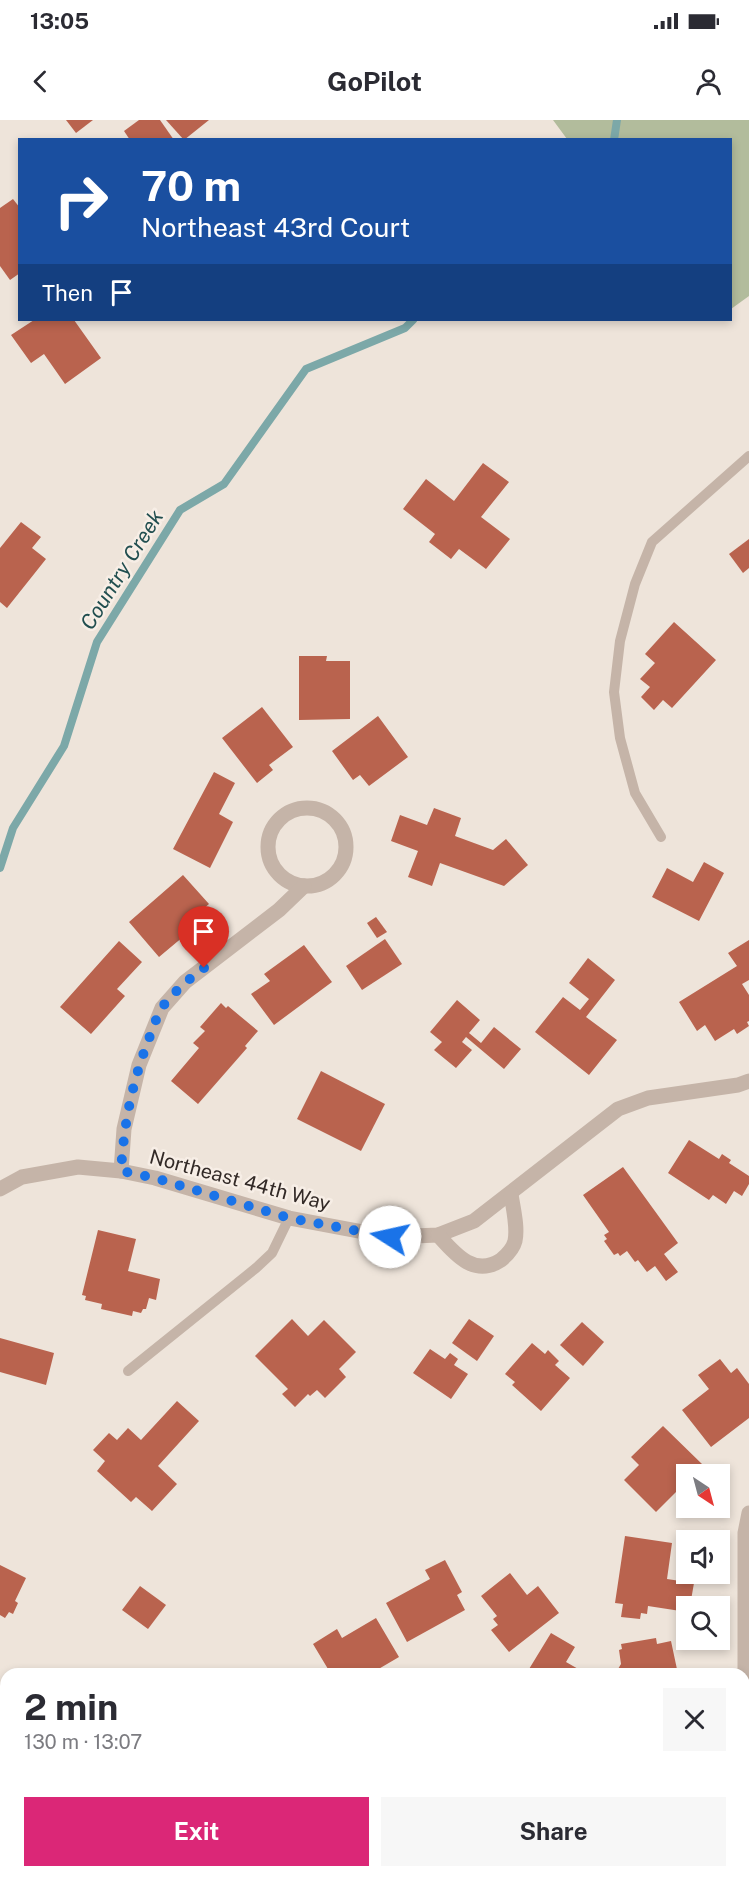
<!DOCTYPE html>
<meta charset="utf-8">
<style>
:root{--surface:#fff;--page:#f7f7f7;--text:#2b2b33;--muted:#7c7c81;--accent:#db2777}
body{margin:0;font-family:"Public Sans",sans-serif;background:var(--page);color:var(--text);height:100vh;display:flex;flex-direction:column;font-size:22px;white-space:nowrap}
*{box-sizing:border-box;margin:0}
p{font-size:20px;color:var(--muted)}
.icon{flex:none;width:33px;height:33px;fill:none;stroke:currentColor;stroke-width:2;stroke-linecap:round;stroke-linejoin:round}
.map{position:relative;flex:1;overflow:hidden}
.panel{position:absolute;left:0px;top:1548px;width:750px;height:210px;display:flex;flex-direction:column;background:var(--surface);border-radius:18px 18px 0 0;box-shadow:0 3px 9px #0003}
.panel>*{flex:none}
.top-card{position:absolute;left:18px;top:18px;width:714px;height:183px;border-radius:0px;box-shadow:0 3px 9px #0003;background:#1a4fa0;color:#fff;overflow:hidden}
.needle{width:39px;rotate:144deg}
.fabs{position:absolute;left:676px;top:1344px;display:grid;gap:12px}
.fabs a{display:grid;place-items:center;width:54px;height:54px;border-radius:0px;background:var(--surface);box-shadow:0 3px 9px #0003;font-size:30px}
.pin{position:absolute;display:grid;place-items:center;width:51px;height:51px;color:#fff;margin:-62px -26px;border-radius:50% 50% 50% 0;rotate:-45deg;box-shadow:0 0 6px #0007}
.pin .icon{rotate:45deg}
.me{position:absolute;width:66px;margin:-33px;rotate:280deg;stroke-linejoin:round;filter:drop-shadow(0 0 4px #0008)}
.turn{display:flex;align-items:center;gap:21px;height:126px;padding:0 24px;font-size:27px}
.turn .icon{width:78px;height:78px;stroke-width:2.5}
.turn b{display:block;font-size:42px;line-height:51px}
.then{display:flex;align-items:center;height:57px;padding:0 24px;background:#0003;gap:12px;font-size:22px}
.round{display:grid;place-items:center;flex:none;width:63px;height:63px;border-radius:0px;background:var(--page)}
.headline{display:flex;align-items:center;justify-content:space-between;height:102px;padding:0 24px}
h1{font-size:36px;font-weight:700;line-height:45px}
.action{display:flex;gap:12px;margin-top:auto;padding:12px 24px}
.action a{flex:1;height:69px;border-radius:0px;background:var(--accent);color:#fff;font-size:24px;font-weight:700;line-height:69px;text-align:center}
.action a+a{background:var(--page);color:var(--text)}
.status{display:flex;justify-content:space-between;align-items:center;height:42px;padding:0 30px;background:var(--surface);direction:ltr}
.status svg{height:16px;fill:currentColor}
header{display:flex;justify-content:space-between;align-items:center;height:78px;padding:0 24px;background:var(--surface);font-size:27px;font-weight:700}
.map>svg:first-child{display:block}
.green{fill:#b2bc9c}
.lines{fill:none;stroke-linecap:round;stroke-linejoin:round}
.stream{stroke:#7ca8a8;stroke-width:8}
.building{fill:#b9634e}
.lane{stroke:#c5b4a8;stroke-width:10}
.street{stroke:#c5b4a8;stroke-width:15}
.route{stroke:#1a73e8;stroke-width:10;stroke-dasharray:0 18}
.labels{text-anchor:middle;stroke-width:5;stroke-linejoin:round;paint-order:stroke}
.street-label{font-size:20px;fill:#332a27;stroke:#f7eee6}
.water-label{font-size:21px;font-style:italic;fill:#214e4f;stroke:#f7eee6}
</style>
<div class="status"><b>13:05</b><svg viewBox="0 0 49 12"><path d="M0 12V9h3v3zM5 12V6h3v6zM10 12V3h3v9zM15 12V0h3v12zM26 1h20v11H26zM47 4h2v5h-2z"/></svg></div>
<header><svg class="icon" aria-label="back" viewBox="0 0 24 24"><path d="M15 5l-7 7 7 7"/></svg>GoPilot<svg class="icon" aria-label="person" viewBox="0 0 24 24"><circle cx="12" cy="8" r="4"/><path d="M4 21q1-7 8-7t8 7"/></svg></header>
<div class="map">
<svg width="749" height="1758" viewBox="0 0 749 1758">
<rect width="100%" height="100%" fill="#eee4da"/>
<g class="green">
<path d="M553 0H749V176L731 189 730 20 567 19Z"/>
<path d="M6 1748V1752H206L211 1758H0V1752Z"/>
</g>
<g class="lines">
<g class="stream">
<path d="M614 20 617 0"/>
<path d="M0 748 13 708 64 626 97 522 180 390 224 364 306 249 405 208 413 200"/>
</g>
</g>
<g class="building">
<path d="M66 0H93L76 13Z"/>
<path d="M139 0H160L174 20H130L124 11Z"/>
<path d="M166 0H209L184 20Z"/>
<path d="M13 79 20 88V153L10 160 0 146V88Z"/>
<path d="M34 200H74L101 238 65 264 44 234 31 243 11 215Z"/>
<path d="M483 343 509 362 481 397 510 419 486 449 459 429 451 439 429 422 435 414 403 389 426 359 454 381Z"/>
<path d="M21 402 41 417 32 428 46 439 7 488 0 482V428Z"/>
<path d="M749 419V448L743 453 729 434Z"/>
<path d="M674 502 716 540 672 588 663 580 654 590 641 577 650 567 640 559 655 543 645 534Z"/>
<path d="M299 536H327L326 541H350V599L299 600Z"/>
<path d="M262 587 293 627 269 645 273 650 257 663 222 618Z"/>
<path d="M378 596 408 637 369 666 360 655 353 660 332 631Z"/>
<path d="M214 652 235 663 219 694 233 702 210 748 173 729Z"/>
<path d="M434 688 461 698 455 716 493 730 506 719 528 745 504 766 440 743 432 766 408 757 418 731 391 721 400 695 427 705Z"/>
<path d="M704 742 724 753 699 801 652 777 667 748 693 762Z"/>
<path d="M183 755 209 784 191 799 196 806 159 837 129 802Z"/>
<path d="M376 797 387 812 377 818 367 803Z"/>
<path d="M385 819 402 844 362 870 346 846Z"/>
<path d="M749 820V860L742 864 749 875V901L747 902 749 906 737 914 734 909 715 921 705 905 697 911 679 882 737 846 728 833Z"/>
<path d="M119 821 142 842 117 869 125 876 91 914 60 887Z"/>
<path d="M304 825 332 862 274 905 251 874 270 861 264 854Z"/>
<path d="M588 838 615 860 586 897 617 920 589 955 535 912 563 877 580 890 589 879 569 863Z"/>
<path d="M457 880 480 900 469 913 481 923 494 907 521 929 504 949 466 917 462 922 472 930 456 948 434 930 442 922 430 912Z"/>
<path d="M221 883 226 888 228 886 258 911 245 926 247 928 198 984 171 961 199 928 193 923 205 911 200 907Z"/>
<path d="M321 951 385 984 361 1031 297 999Z"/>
<path d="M689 1020 719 1039 722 1034 731 1040 729 1043 749 1056V1064L742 1076 734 1071 726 1084 713 1075 709 1080 668 1053Z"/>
<path d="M623 1047 678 1123 664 1134 678 1152 666 1161 655 1146 647 1152 638 1140 635 1142 627 1131 620 1136 618 1133 614 1135 604 1121 607 1119 604 1115 609 1112 583 1075Z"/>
<path d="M98 1110 136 1119 128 1151 160 1159 156 1180 149 1178 146 1189H143L141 1193 133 1191 132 1196 101 1189 102 1184 85 1180 86 1176 82 1175Z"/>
<path d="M292 1199 308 1216 324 1200 356 1232 339 1249 346 1257 325 1278 317 1270 310 1276 308 1274 295 1287 282 1274 288 1269 255 1236Z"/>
<path d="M469 1199 494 1216 477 1241 452 1223Z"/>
<path d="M582 1202 604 1222 583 1246 560 1225Z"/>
<path d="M0 1218 54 1233 46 1265 0 1252Z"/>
<path d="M532 1223 545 1234 548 1230 559 1241 555 1245 570 1258 541 1291 512 1265 515 1262 505 1254Z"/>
<path d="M430 1229 445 1239 450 1233 458 1239 454 1245 468 1254 451 1279 413 1253Z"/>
<path d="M720 1239 731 1253 737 1248 749 1264V1298L711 1327 682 1290 709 1269 698 1255Z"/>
<path d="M177 1281 199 1301 158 1346 177 1364 152 1391 136 1377 131 1382 97 1351 105 1341 93 1330 109 1313 117 1320 128 1308 141 1320Z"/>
<path d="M663 1306 703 1345 694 1354H687V1361L656 1392 624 1360 639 1345 631 1337Z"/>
<path d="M625 1416 672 1423 667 1459 694 1463 690 1486H687V1492L648 1486 647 1494 641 1493 640 1499 621 1497 623 1484 615 1483Z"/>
<path d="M445 1440 462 1472 457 1475 465 1490 407 1522 386 1483 430 1459 425 1450Z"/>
<path d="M0 1445 26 1458 15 1481 18 1483 13 1494 9 1492 5 1498 0 1495Z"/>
<path d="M510 1453 527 1475 538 1466 559 1493 509 1532 491 1510 498 1505 493 1499 497 1496 481 1476Z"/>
<path d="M140 1466 166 1485 148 1509 122 1490Z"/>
<path d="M376 1498 399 1537 370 1554H331L313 1524 337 1509 342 1518Z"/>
<path d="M551 1513 575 1527 566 1542 587 1554H526Z"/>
<path d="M656 1518 657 1524 671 1521 678 1554H619L618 1549 621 1544 619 1530 622 1529 621 1524Z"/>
<path d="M420 1752H490L492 1758H421Z"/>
<rect x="521" y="1752" width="70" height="6"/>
<rect x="606" y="1752" width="68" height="6"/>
</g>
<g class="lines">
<g class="lane">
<path d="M661 717 635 673 620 618 614 572 620 521 635 464 652 422 749 336"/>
<path d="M128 1251 256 1148 272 1133 289 1098"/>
</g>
<g class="street">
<circle cx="307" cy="727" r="39"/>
<path d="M121 1051 124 1009 139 945 162 888 185 862 279 790 304 766"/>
<path d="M0 1069 22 1057 78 1047 121 1051 155 1058 289 1098 390 1117 438 1115 474 1101 618 989 648 978 738 965 749 961"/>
<path d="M438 1115C454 1133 474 1158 501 1140 507 1135 513 1129 515 1121 518 1107 513 1088 511 1074"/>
<path d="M745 1662V1413L749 1393"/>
<path d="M744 1731 749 1733"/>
<path d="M240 1758 250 1752"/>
</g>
</g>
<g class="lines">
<path class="route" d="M204 848C189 859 175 871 163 886 157 894 154 907 150 916 132 962 124 1003 121 1051L155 1058 289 1098 390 1117"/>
</g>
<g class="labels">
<g class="street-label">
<text transform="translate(240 1060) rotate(15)" y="7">Northeast 44th Way</text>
</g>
<g class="water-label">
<text transform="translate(122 450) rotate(-58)" y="7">Country Creek</text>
</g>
</g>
</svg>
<div class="fabs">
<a><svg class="needle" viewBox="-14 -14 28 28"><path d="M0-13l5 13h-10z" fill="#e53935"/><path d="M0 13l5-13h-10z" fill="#7c7c81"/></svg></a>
<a><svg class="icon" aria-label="sound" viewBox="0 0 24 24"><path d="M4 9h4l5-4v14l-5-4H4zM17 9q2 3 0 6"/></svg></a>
<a><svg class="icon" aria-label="search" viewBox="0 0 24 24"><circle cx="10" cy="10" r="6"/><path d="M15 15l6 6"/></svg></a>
</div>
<div class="pin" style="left:204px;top:848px;background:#d93025"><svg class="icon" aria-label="arrive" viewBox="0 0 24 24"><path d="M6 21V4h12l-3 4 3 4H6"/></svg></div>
<svg class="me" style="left:390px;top:1117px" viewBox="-20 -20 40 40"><circle r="19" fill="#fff"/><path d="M0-13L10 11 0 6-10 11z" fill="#1a73e8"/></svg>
<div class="top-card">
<div class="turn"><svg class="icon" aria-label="right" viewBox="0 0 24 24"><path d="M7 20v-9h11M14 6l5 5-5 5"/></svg><div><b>70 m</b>Northeast 43rd Court</div></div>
<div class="then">Then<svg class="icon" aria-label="arrive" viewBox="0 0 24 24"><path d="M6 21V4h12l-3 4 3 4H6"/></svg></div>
</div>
<section class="panel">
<div class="headline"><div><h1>2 min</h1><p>130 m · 13:07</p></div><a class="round"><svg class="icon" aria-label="close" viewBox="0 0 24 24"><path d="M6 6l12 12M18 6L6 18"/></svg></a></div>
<div class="action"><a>Exit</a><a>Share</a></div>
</section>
</div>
